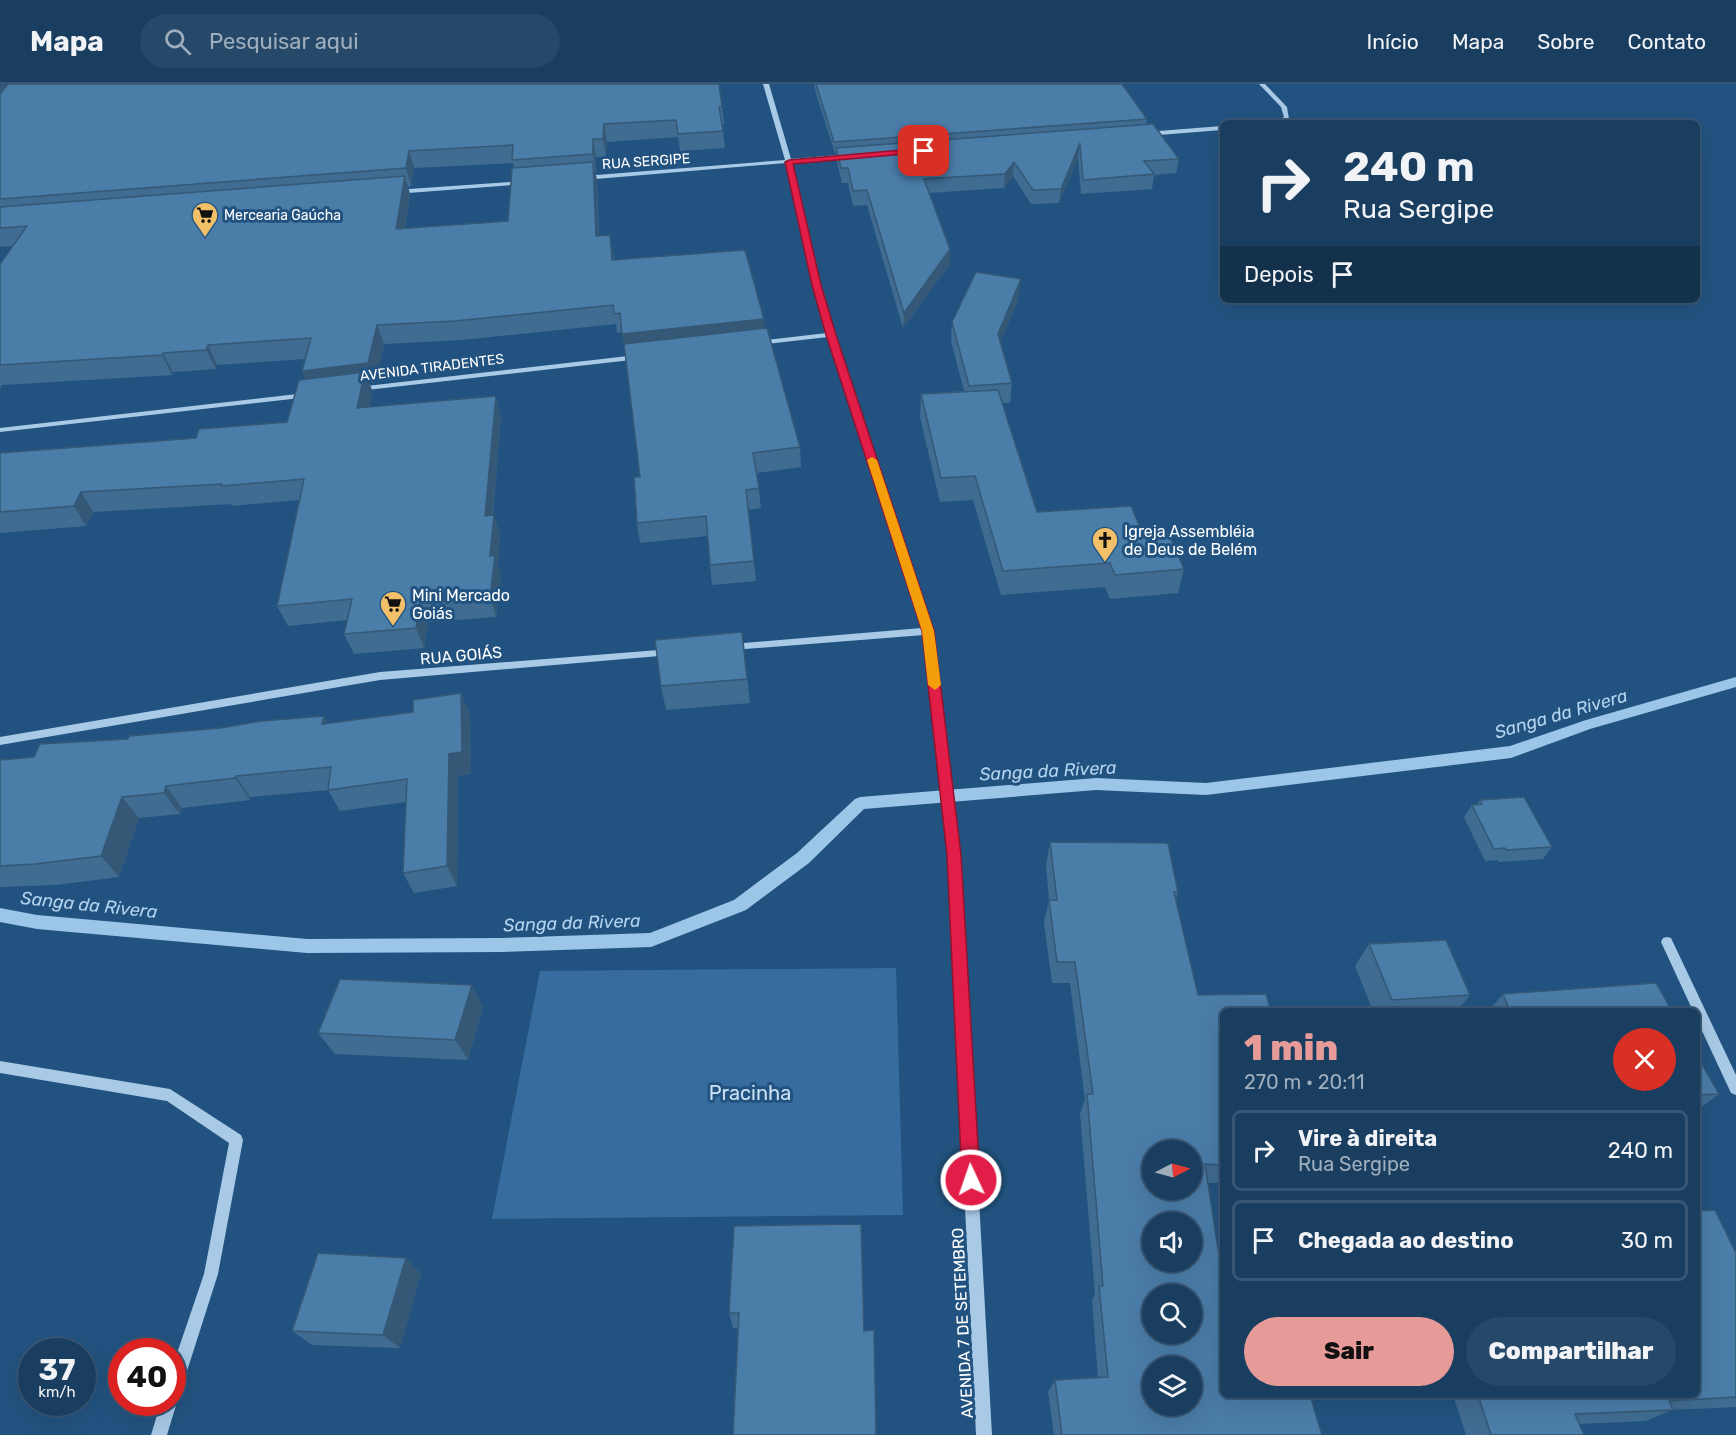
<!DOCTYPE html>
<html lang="pt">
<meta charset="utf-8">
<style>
:root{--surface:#1a3e60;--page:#274969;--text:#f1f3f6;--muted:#9faebd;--line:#385775;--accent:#e69b98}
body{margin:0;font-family:Rubik,sans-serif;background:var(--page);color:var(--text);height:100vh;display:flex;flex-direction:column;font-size:22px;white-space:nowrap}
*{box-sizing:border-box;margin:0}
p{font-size:20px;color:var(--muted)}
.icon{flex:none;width:33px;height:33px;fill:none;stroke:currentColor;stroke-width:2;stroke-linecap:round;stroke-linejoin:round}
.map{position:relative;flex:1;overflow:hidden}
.sheet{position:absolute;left:1220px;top:924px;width:480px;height:390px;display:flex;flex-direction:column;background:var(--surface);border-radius:9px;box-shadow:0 6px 24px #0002,0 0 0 2px var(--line)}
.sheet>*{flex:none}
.top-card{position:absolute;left:1220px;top:36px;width:480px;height:183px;border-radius:9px;box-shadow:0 6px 24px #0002,0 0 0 2px var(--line);background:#1a3e60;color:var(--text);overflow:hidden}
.needle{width:39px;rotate:84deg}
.controls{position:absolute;left:1142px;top:1056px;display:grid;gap:12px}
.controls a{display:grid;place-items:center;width:60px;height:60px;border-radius:50%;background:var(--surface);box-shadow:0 6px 24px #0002,0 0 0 2px var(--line);font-size:30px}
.speed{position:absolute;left:18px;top:1254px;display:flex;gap:12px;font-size:30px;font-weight:700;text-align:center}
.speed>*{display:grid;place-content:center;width:78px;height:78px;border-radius:50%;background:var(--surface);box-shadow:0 6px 24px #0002,0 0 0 2px var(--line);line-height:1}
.speed small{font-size:15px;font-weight:400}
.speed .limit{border:9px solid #d22;background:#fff;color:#111}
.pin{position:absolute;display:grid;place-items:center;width:51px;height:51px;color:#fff;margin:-26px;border-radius:12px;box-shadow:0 3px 9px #0006}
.me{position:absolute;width:66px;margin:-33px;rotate:357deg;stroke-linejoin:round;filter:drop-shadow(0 0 4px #0008)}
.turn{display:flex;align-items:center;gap:21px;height:126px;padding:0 24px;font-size:27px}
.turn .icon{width:78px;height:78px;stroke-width:2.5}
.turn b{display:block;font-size:42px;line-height:51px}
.then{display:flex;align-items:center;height:57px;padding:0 24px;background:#0003;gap:12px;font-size:22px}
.round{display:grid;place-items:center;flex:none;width:63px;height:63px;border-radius:32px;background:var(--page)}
.head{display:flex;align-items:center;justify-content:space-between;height:102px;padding:0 24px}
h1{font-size:36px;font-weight:800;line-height:45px;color:var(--accent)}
.button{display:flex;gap:12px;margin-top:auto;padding:12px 24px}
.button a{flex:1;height:69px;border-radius:36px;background:var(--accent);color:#111;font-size:24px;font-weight:800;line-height:69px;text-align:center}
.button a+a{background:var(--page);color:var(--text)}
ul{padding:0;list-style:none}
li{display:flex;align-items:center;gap:18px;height:81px;margin:0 12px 9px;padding:0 12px;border:3px solid var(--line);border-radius:9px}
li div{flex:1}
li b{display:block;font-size:22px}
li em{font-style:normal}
header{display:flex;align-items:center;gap:36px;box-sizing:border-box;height:84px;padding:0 30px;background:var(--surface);border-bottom:2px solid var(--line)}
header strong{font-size:28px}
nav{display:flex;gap:33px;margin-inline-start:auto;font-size:21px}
.search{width:420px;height:54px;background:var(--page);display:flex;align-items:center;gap:15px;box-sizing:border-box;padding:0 21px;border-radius:33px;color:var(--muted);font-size:22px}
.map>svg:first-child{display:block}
.green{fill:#366d9e}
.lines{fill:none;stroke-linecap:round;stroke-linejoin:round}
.stream{fill:#9cc6e8;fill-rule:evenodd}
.minor{fill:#a8cae7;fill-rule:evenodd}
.wall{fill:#406c91;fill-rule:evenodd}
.shaded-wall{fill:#345876}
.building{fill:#4b7da9;stroke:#345876;stroke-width:1.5;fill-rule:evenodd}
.route{fill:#e11d48;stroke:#92132f;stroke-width:1.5}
.slow{fill:#f59e0b}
.labels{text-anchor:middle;stroke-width:6;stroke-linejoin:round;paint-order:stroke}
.far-street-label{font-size:14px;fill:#fff;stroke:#225380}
.far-poi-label{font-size:14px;fill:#fff;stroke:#225380;text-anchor:start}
.poi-label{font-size:16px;fill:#fff;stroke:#225380;text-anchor:start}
.street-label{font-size:16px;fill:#fff;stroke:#225380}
.water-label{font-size:18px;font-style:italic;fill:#b3d3ef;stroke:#225380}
.near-park-label{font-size:20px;fill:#cbe2f5;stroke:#225380}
</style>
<header>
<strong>Mapa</strong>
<div class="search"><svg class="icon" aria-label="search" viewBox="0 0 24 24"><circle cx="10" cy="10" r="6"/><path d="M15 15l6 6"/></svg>Pesquisar aqui</div>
<nav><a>Início</a><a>Mapa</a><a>Sobre</a><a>Contato</a></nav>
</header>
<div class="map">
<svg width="1736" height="1351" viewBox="0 0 1736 1351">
<rect width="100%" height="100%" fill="#225380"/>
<path class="green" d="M896 884 903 1131 492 1135 540 887Z"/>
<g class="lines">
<path class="stream" d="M1736 593V603L1590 645 1511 674 1206 711 1096 706 864 725 809 779 746 826 651 863 501 868 307 869 37 845 0 838V824L37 831 307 855 501 854 650 849 734 816 797 769 855 715 860 713 1096 694 1206 699 1510 662 1586 636Z"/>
<g class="minor">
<path d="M763 0H769L791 75 849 70 852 72 849 74 792 79 820 201 835 251 933 547 960 771 992 1351H976L948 771 924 551 732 566 727 563 732 560 922 544 828 253 757 261 753 259 757 257 827 249 814 201 786 79 584 96 581 94 584 92 785 76Z"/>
<path d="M1259 0H1265L1287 23 1289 35 1279 39H1271L1284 33 1281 23Z"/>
<path d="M1222 42V46L1146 52 1143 50 1146 48Z"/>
<path d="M523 97 526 99 525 100 395 110 392 108 395 106Z"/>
<path d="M637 271 641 273 640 275 358 307 354 305 358 303Z"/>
<path d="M306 309H309V313L0 348V344Z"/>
<path d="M671 565 676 568 671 571 380 596 0 661V653L380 588Z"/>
<path d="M1667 853 1671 854 1736 991V1011L1731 1009 1696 934V927H1693L1661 858 1663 854Z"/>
<path d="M0 977 170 1005 241 1051 243 1056 218 1190 180 1309 176 1315 177 1318 167 1351H151L161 1318H172V1284L204 1190 229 1059 167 1017 0 989Z"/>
</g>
</g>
<g class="wall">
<path d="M0 0 722 23 724 40H722L725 64 680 67 678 53 607 58 606 73H596V88H595L597 96 599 152 610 151 614 176 765 244 800 363 801 383 757 389 761 424 748 426 756 497 712 501 710 481 708 452 640 459 637 439 640 393 624 259 622 248 617 249 616 240 461 256 384 260 375 299H369L373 308 369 323 501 332 493 432 494 431 500 451 498 481 501 491 496 533 428 538 424 564 354 570 344 550 347 536 288 542 277 522 299 416 232 422 231 420 93 428 86 442 0 449V369L196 354 287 338 305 295V275L217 281 216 285 173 288 172 291 2 301 0 305V180L13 162 0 163ZM513 79 514 84 508 137 405 145 410 110 408 103 411 102 414 84Z"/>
<path d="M814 0H1122L1147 35 1146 40 1179 75 1176 89 1154 91 1152 105 1081 110 1078 74 1059 119 1031 120 1013 92 1004 104 929 109 950 180 903 244 867 121 853 122 848 99H842L837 78 836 69H835L817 13Z"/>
<path d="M1019 214 1000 259 1012 299 1010 319H1002L1037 428 1142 448 1184 485 1178 509 1110 515 1105 503 1001 511 973 416 940 418 920 333 921 310 964 307 951 257 952 238Z"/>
<path d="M742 548 750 619 666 626 661 602Z"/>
<path d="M461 609 470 631 471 690 458 692 457 802 414 809 403 789 406 718 340 727 328 706 250 713V716L182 724 180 730 139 734 119 793 55 801 0 803V676L34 673 128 655 328 639 413 628Z"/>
<path d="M1480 716 1552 763 1543 775 1498 778 1497 776 1485 777 1464 733 1472 721H1477Z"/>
<path d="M1050 758 1178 808 1176 815 1198 911 1222 927V1099H1208L1222 1311 1322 1351H1054L1048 1308 1055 1296 1098 1294 1092 1216 1095 1210 1080 1029 1085 1016 1070 899H1052L1044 838 1049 816 1046 781Z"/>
<path d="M1369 860 1470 911 1457 927H1373L1355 882Z"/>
<path d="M1503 910 1672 927H1488Z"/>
<path d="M483 922 468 976 335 970 318 949Z"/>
<path d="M1696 970 1719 1010 1696 1027Z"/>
<path d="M734 1142 864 1247 733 1244 729 1229Z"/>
<path d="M1736 1169V1323L1672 1326 1646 1337 1579 1340 1584 1351H1466L1453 1311H1696Z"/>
<path d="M406 1174 421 1190 400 1264 312 1261 292 1247Z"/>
</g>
<g class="shaded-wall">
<path d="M0 0H20L0 25Z"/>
<path d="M604 40 607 58 606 73 603 55Z"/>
<path d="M593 55 596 73V88L593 70Z"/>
<path d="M1080 59 1078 74 1059 119 1061 105Z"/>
<path d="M409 67 414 84 411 102 406 84Z"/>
<path d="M593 78 597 96 599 171 596 152Z"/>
<path d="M1014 78 1013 92 1004 104 1005 90Z"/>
<path d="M405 92 410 110 402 164 396 145Z"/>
<path d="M610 151 613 169 616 194 612 176Z"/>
<path d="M950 165V180L903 244 904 229Z"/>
<path d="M1021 195 1019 214 996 269 998 250Z"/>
<path d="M764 235 766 254 626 270 622 250Z"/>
<path d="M377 241 384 260 375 299H369L373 308 364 344 310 306 302 287Z"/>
<path d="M208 261 217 281 216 285 206 266Z"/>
<path d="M163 269 173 288 172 291 162 271Z"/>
<path d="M496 312 501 332 491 452 485 432Z"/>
<path d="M81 408 93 428 86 442 74 422Z"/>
<path d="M494 431 500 451 498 481 501 491 496 533 490 513V472Z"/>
<path d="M420 518 428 538 424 564 416 544Z"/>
<path d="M461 609 470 631 471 690 458 692 457 802 447 782 449 670Z"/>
<path d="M324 632 336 654 322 640Z"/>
<path d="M236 692 250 713V716L235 694Z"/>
<path d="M166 702 182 724 180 730 164 709Z"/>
<path d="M122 713 139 734 119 793 101 772Z"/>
<path d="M472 901 483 922 468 976 455 956Z"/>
<path d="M406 1174 421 1190 400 1264 383 1251Z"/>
</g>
<g class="building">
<path d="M8 0H719L722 23H719L723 47 678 50 676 36 604 40 603 55H593V70L512 76 513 61 409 67 406 84 0 115V10Z"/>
<path d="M816 0H1122L1147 35 834 58Z"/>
<path d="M1153 40 1179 75 1144 77 1154 90 1083 96 1080 59 1061 105 1033 106 1014 78 1005 90 924 95 950 165 904 229 867 106 853 107 848 84H841L836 64Z"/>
<path d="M593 78 596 152 610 151 612 176 745 166 764 235 622 250 620 229 614 230 613 221 455 237 377 241 368 279 302 287 311 254 208 261 206 266 163 269 162 271 0 281V180L27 142 0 144V123L405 92 396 145 508 137 512 84Z"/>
<path d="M976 188 1021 195 998 250 1012 299 969 302 952 238Z"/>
<path d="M767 244 800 363 753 369 759 404 746 406 754 477 710 481 706 432 637 439 634 393H640L624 260Z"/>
<path d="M365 288 357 324 496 312 485 432 494 431 490 472 495 471 490 513 420 518 416 544 344 550 352 515 277 522 304 395 222 402V400L81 408 74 422 0 428V369L196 354 199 345 287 338 299 296Z"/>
<path d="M998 306 1037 428 1131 422 1142 448 1167 446 1184 485 1115 491 1110 479 1003 487 975 392 941 394 921 310Z"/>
<path d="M742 548 747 595 661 602 655 556Z"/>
<path d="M461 609 462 668 449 670 447 782 403 789 407 695 328 706 331 683 236 692 235 694 166 702 164 709 122 713 101 772 35 780 0 782V676L34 673 40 660 128 655 129 652 220 644 262 637 324 632 322 640 413 628V616Z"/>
<path d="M1524 713 1552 763 1506 766 1505 764 1494 765 1472 721 1482 720 1480 716Z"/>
<path d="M1050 758 1168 759 1178 808H1174L1198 911 1266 910 1271 927H1222V1081L1205 1080 1222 1191V1311H1310L1322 1351H1062L1055 1296 1108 1293 1099 1202H1103L1087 1010H1093L1075 878H1057L1049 816H1057ZM1152 1066H1191V1106H1152ZM1152 1138H1191V1178H1152ZM1152 1210H1191V1250H1152ZM1152 1282H1191V1322H1152Z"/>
<path d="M1446 856 1470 911 1392 916 1369 860Z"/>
<path d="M340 895 472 901 455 956 318 949Z"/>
<path d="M1656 899 1672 927H1510L1503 910Z"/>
<path d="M1696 970 1719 1010 1696 1011Z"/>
<path d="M1715 1126 1736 1169V1313L1669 1317 1673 1326 1575 1330 1584 1351H1491L1478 1311H1696V1127Z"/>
<path d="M861 1140 864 1247 874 1246 876 1351H733L739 1229H729L734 1142Z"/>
<path d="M318 1169 406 1174 383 1251 292 1247Z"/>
</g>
<path class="route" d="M924 64 926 65V68L793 80 821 201 836 251 934 547 961 771 980 1096 977 1102 971 1104 965 1102 962 1096 947 771 922 547 826 251 812 201 785 78 789 76Z"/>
<path class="slow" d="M872 373 877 376 934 547 941 601 935 606 928 601 922 547 867 376Z"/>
<defs>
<g id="supermarket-pin" transform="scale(1.35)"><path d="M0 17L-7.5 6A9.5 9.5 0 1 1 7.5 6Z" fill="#f3c06a" stroke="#225380"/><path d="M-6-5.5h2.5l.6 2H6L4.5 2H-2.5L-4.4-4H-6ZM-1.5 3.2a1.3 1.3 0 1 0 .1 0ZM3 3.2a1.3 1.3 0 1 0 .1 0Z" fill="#111"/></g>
<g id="church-pin" transform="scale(1.35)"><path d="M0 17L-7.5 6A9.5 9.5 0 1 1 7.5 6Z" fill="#f3c06a" stroke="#225380"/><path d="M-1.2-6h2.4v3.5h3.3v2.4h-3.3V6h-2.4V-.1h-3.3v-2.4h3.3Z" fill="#111"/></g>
</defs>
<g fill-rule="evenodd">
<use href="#supermarket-pin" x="205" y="131"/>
<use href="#church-pin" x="1105" y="456"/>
<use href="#supermarket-pin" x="393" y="520"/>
</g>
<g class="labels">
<g class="far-street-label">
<text transform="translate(646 77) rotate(-4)" y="5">RUA SERGIPE</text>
<text transform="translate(432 283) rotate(-7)" y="5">AVENIDA TIRADENTES</text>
</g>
<g class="far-poi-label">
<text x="224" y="136">Mercearia Gaúcha</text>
</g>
<g class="poi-label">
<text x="1124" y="453">Igreja Assembléia<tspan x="1124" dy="18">de Deus de Belém</tspan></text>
<text x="412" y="517">Mini Mercado<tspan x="412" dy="18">Goiás</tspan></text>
</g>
<g class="street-label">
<text transform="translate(461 571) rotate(-5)" y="6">RUA GOIÁS</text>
<text transform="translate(962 1239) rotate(-93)" y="6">AVENIDA 7 DE SETEMBRO</text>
</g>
<g class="water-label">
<text transform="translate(1561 630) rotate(-16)" y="6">Sanga da Rivera</text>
<text transform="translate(1048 687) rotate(-3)" y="6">Sanga da Rivera</text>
<text transform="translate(89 821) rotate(6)" y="6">Sanga da Rivera</text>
<text transform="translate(572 839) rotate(-2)" y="6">Sanga da Rivera</text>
</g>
<g class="near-park-label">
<text x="750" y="1016">Pracinha</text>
</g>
</g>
</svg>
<div class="controls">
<a><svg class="needle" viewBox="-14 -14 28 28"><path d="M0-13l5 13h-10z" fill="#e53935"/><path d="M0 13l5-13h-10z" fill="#9faebd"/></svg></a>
<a><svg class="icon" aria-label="sound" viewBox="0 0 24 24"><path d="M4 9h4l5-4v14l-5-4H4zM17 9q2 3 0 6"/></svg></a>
<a><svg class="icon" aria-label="search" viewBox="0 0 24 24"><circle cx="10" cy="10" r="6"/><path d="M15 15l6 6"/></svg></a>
<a><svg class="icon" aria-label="layers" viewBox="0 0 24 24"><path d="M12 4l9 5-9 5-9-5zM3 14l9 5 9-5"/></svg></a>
</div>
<div class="speed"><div>37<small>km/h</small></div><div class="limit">40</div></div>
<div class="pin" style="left:924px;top:67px;background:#d93025"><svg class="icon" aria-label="arrive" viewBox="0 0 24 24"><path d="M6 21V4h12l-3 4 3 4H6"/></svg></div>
<svg class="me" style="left:971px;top:1096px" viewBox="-20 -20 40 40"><circle r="17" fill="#e11d48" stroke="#fff" stroke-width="3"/><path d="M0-11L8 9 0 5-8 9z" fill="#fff"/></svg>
<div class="top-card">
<div class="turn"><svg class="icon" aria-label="right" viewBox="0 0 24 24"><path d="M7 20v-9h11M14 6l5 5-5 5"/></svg><div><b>240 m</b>Rua Sergipe</div></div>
<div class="then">Depois<svg class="icon" aria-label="arrive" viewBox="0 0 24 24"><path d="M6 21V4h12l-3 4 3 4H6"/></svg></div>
</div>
<section class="sheet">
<div class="head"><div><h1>1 min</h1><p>270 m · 20:11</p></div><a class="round" style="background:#d93025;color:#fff"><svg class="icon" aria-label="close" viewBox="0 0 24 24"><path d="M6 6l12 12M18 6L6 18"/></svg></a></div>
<ul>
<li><svg class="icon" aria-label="right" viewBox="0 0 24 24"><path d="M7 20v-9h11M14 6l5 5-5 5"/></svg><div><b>Vire à direita</b><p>Rua Sergipe</p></div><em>240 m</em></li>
<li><svg class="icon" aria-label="arrive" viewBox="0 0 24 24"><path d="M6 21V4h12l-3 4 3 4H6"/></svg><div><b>Chegada ao destino</b></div><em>30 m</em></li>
</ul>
<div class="button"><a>Sair</a><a>Compartilhar</a></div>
</section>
</div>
